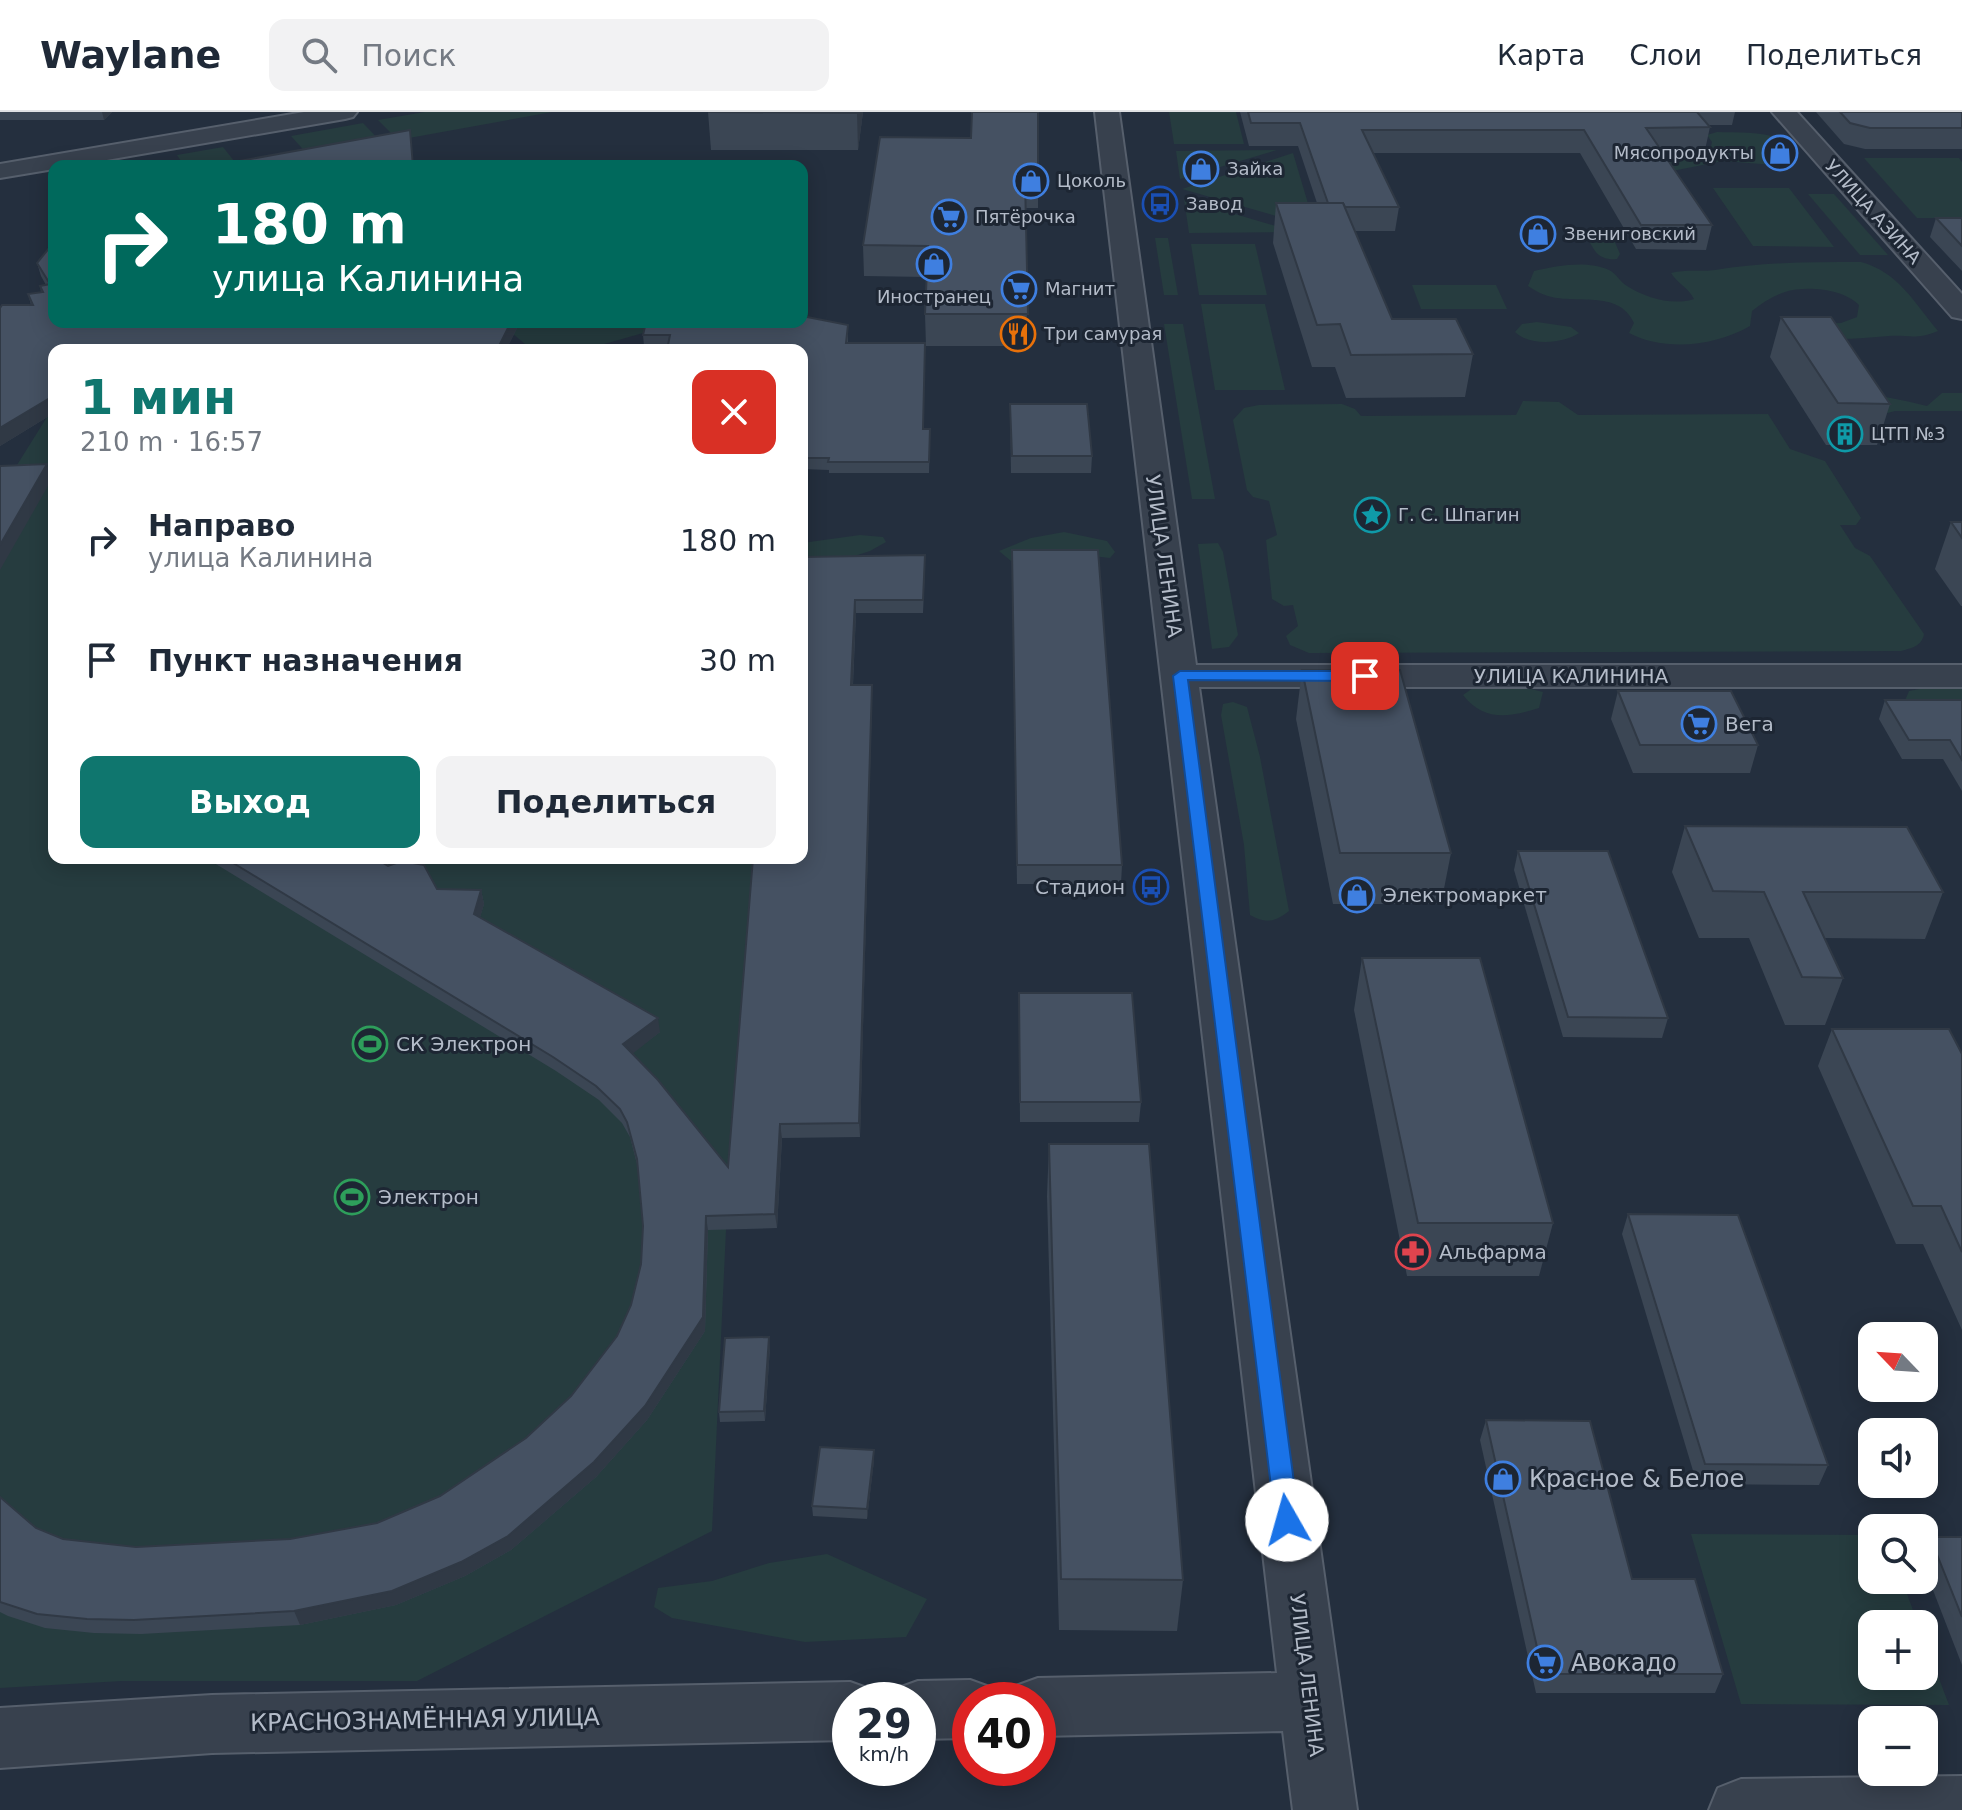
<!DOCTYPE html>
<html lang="ru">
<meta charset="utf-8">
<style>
:root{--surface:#fff;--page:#f2f2f3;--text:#1f2937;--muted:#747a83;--line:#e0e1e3;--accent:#0f766e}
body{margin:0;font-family:"DejaVu Sans",sans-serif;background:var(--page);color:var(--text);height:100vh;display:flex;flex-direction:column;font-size:30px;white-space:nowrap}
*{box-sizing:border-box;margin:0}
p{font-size:26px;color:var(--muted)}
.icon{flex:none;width:44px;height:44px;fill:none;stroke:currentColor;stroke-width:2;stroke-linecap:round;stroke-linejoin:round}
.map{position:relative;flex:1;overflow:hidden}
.details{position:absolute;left:48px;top:232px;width:760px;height:520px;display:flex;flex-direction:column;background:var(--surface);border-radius:16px;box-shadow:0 4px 20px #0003}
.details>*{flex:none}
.banner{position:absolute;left:48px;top:48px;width:760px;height:168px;border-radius:16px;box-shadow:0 4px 20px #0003;background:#00695c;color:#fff;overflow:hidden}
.needle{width:52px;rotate:295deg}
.tools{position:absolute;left:1858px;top:1210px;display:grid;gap:16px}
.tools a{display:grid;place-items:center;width:80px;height:80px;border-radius:16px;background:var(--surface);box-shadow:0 4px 20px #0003;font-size:40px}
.speed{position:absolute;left:832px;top:1570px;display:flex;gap:16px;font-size:40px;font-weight:700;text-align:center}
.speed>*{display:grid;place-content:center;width:104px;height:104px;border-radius:50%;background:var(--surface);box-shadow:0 4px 20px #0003;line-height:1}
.speed small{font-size:20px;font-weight:400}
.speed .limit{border:12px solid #d22;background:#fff;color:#111}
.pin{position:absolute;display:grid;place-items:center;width:68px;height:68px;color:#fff;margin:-34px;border-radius:16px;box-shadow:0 4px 12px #0006}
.me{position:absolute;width:88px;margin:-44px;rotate:353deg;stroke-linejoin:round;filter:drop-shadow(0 0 6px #0008)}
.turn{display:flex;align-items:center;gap:28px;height:168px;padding:0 32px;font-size:36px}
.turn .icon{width:104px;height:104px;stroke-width:2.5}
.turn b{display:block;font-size:56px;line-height:68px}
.round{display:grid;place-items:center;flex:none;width:84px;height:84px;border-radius:16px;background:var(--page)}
.summary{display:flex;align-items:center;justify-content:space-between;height:136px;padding:0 32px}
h1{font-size:48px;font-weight:700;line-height:60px;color:var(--accent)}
.cta{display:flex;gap:16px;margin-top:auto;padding:16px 32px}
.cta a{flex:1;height:92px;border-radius:16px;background:var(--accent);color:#fff;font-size:32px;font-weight:700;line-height:92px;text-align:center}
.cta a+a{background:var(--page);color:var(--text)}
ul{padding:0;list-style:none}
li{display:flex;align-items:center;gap:24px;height:120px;padding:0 32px}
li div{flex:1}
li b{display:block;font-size:30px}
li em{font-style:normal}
header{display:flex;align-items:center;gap:48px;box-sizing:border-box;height:112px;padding:0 40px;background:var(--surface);border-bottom:2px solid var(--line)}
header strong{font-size:38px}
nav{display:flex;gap:44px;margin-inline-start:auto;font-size:28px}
.search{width:560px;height:72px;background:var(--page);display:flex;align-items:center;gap:20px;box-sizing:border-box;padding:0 28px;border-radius:16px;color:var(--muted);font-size:30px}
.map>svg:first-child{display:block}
.green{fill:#263c3f}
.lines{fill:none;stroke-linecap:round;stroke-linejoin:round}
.minor-casing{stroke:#565f6c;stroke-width:4}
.minor{fill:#38414e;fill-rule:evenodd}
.wall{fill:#3b4654}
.shaded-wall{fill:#303945}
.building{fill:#455162;stroke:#303945;stroke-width:2}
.route{fill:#1a73e8;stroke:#114b97;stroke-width:2}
.labels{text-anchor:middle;stroke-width:6;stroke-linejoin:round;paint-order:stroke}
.far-poi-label{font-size:18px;fill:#b4bcc9;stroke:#1d2633;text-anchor:start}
.far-street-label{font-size:18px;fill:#b4bcc9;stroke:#1d2633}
.street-label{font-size:20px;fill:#b4bcc9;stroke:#1d2633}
.poi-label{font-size:20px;fill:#b4bcc9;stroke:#1d2633;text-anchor:start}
.near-poi-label{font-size:24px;fill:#b4bcc9;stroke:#1d2633;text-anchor:start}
.near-street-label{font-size:24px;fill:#b4bcc9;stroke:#1d2633}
</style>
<header>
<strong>Waylane</strong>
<div class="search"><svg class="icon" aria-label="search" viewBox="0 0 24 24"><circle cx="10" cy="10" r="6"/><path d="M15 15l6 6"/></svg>Поиск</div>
<nav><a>Карта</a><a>Слои</a><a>Поделиться</a></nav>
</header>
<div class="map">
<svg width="1962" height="1698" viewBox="0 0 1962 1698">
<rect width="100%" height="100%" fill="#242f3e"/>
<g class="green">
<path d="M425 0H552L398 28 378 8Z"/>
<path d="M1169 0H1236L1244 32H1174Z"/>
<path d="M363 11 382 31 309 44 291 24Z"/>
<path d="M1717 20C1740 21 1773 18 1792 34L1790 38 1768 42 1797 51 1787 54 1723 49 1667 60 1658 28 1704 37 1711 34 1712 30 1707 23Z"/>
<path d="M223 35 238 54H184L177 43Z"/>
<path d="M1277 38 1180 67 1176 39Z"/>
<path d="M1293 41 1315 115 1182 77Z"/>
<path d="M1864 46H1959L1962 50V106H1917Z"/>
<path d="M1713 76H1789L1834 135 1753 134Z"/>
<path d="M1808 82H1834L1888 143H1860Z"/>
<path d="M1184 87 1296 120 1189 121Z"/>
<path d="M1595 116 1611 121 1620 142 1617 147C1597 149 1593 137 1585 120Z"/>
<path d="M1155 126H1168L1178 183H1164Z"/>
<path d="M1191 132H1255L1267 183H1199Z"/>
<path d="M1861 150C1898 160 1914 190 1938 219 1916 228 1910 223 1889 224 1854 227 1818 230 1783 220L1786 213 1841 211 1857 205 1859 193C1844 177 1806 173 1785 180 1773 184 1762 191 1752 199L1750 214C1715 234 1666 240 1629 221L1634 211C1618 176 1575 194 1545 183 1539 181 1533 177 1528 174L1534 159C1557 154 1586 148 1609 158 1616 161 1620 170 1627 174 1646 186 1673 194 1694 187 1688 175 1678 172 1671 161 1686 157 1700 160 1715 158 1764 150 1812 150 1861 150Z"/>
<path d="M1412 173H1496L1507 197H1421Z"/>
<path d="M1201 192H1265L1285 278H1215Z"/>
<path d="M510 210H682L583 238H545L525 232 512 221Z"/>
<path d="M1537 210 1571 215 1579 221C1563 232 1529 234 1515 220L1522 212Z"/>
<path d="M1164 212H1183L1215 387H1192Z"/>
<path d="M1942 281H1962V299H1895L1865 307 1815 305 1799 291C1837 273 1887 284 1927 294Z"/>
<path d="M1523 289 1559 290 1578 303 1768 302 1790 337 1825 349 1861 406 1856 413H1840L1855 436 1870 444 1924 522C1922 534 1912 536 1901 539L1309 541 1290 533 1286 524 1298 514 1293 493 1284 494 1272 487 1266 428 1277 423 1269 389 1253 385 1247 378 1233 308 1244 296 1259 293 1342 292 1355 297 1361 304 1516 303Z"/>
<path d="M47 305H54V746H756L726 1118 712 1419 417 1569H122L0 1576V369H7Z"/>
<path d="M1064 420 1107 429 1115 440 1110 446 1066 441 1011 449 999 439 1031 426Z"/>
<path d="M860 423 883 425 886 430 870 439 802 461V431Z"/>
<path d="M1218 431 1223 440 1238 523 1229 535 1212 537 1198 432Z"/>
<path d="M1480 571H1507L1543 580 1539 596C1509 605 1484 610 1463 583Z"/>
<path d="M1941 573 1962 575V603L1901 598 1909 579Z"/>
<path d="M1233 590 1247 595 1260 645 1289 799C1275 810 1266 812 1250 803L1244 733 1221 603 1223 592Z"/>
<path d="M1691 1422 1872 1423V1468H1902L1918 1512H1872V1564H1924V1527L1949 1593 1741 1592Z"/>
<path d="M827 1442 927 1487 906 1525 805 1530 672 1506 654 1495 658 1476 712 1469 769 1451Z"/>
</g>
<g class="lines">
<g class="minor-casing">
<g id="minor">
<path d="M304 0H357L353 5 345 7 72 54H54V57L0 66V52Z"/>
<path d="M1095 0H1119L1196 553H1962V575H1199L1357 1698H1293L1283 1619 1038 1624V1588H1010L1016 1574 1038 1566 1277 1561Z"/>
<path d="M1772 0H1797L1962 182V207L1952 205Z"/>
<path d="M970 1568 992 1576 997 1588H970V1626L918 1627V1588H891L896 1577 918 1569Z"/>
<path d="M850 1570 872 1578 876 1588H850V1628L212 1641 0 1656V1596L212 1583Z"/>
<path d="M1962 1664V1698H1709L1718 1676 1741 1667Z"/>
</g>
</g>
<use href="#minor" class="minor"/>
</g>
<g class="wall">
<path d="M0 0H112L104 8H0Z"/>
<path d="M708 0H863L858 38H711Z"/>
<path d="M1038 0V96H1026L1027 234H926L925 202 927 165 864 164 863 133 971 26Z"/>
<path d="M1240 0H1735L1732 13H1709L1710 15 1705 38 1662 39 1712 113 1706 138 1636 137 1580 41H1373L1399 95 1395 119H1355L1392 207 1473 242 1465 285 1346 286 1335 255H1312L1273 131 1276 91H1317L1298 34H1249Z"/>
<path d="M1816 0H1962V37H1865L1844 32Z"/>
<path d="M1936 106H1962V159L1930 125Z"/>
<path d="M37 151 520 210 506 238H54V301L0 334V196L31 193 28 182 41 180 40 174 46 173 41 164Z"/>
<path d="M1781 205 1890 292 1877 333H1826L1770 245Z"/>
<path d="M848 213V231L924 317 930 328 929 361H829V358L802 357V238L644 234 643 223Z"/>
<path d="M1010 292 1092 344 1091 361H1011Z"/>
<path d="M1951 410H1962V494H1961L1935 457Z"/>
<path d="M802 445 925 456 923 501H856L853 573 872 587 860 1025 782 1026 777 1116 708 1118 705 1219 647 1308 596 1365 511 1438 465 1464 396 1493 300 1513 141 1522 94 1521 45 1516 8 1504 0 1500V1385L36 1416 63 1427 136 1435 290 1427 377 1411 440 1384 526 1326 571 1284 617 1224 631 1193 641 1152 643 1114 638 1056 630 1025 622 1011 599 988 556 959 206 746H375L437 777 481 778 484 792 480 805 660 920 632 941 728 1055Z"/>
<path d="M1012 456 1122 753 1121 772H1017Z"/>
<path d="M1302 558 1451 741 1441 792H1333L1296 607Z"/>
<path d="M1618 579 1758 633 1750 661H1633L1611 607Z"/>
<path d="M1885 588H1962V679L1943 647H1902L1879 607Z"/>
<path d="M1685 714 1943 780 1925 827 1824 826 1843 866 1825 913H1785L1749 826H1699L1672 760Z"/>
<path d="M1518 739 1668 906 1662 926 1563 925 1514 758Z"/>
<path d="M1362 846 1553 1111 1539 1164H1407L1354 898Z"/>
<path d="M1019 881 1141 990 1139 1010H1020Z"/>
<path d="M1832 917 1962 942V1218L1923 1132H1896L1818 954Z"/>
<path d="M1049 1032 1183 1468 1177 1519 1059 1518 1047 1084Z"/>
<path d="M1628 1102 1828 1353 1819 1373 1697 1372 1622 1122Z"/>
<path d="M770 1235 765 1309 720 1310 719 1300Z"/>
<path d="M1486 1308 1632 1467 1723 1562 1715 1581H1536L1480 1328Z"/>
<path d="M874 1338V1348L867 1407 813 1404 812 1394Z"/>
<path d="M1930 1425H1962V1553L1924 1455V1437Z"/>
</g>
<g class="shaded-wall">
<path d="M102 0H112L104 8Z"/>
<path d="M857 0H863L858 38 857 1Z"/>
<path d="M511 210H520L506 238H497Z"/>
<path d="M50 286 54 301 0 334V316Z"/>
<path d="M47 352 52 367 0 458V433Z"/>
<path d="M855 488 856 501 852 587 851 573Z"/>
<path d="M872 573V587L860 1025 859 1011Z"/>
<path d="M481 778 484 792 477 816 474 802Z"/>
<path d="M658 906 660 920 626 947 623 932Z"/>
<path d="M780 1012 782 1026 777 1116 775 1102Z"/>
<path d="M706 1104 708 1118 705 1219 647 1308 596 1365 511 1438 465 1464 396 1493 300 1513 294 1499 461 1450Z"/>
<path d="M769 1225 770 1235 765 1309 764 1299Z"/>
<path d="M874 1338V1348L867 1407V1397Z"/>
</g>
<g class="building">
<path d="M708 0H857V1Z"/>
<path d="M972 0H1038V67H1025L1028 202H925L928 134 863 133 880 25 971 26Z"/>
<path d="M1248 0H1697L1710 15 1646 16 1712 113H1641L1584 18H1362L1399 95H1345L1343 91H1328L1300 11H1251Z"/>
<path d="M1840 0H1962V16H1870L1850 11Z"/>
<path d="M410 18 413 54H212Z"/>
<path d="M1276 91H1343L1392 207H1456L1473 242 1351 243 1340 212 1317 213Z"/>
<path d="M1936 106H1962V134Z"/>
<path d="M54 130V210H511L497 238H54V286H50L0 316V196L2 193H33L28 182 43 180 40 174 50 172 37 151Z"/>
<path d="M802 204 848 213 846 231H925L923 317H930L929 350H828L829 346H802V238H667L670 223H643L646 210H802Z"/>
<path d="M1781 205H1831L1890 292 1838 291Z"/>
<path d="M1010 292H1087L1092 344H1012Z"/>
<path d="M47 352 0 433V354Z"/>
<path d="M1951 410H1962V426Z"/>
<path d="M1012 438H1098L1122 753H1017Z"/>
<path d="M925 443 923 488H855L851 573H872L859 1011 780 1012 775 1102 706 1104 703 1205 645 1294 594 1350 508 1424 461 1450 392 1479 294 1499 134 1508 87 1507 37 1502 0 1490V1385L36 1416 63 1427 136 1435 290 1427 377 1411 440 1384 526 1326 571 1284 617 1224 631 1193 641 1152 643 1114 637 1047 627 1010 620 997 596 974 553 945 225 746H375L388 754 402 749 424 753 437 777 481 778 474 802 658 906 623 932 658 968 728 1055 753 746H802V445Z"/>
<path d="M1302 558H1400L1451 741H1340Z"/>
<path d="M1618 579H1731L1758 633H1640Z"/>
<path d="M1885 588H1962V648L1950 628H1909Z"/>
<path d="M1685 714 1907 715 1943 780H1803L1843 866 1802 865 1764 780 1713 779Z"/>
<path d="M1518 739H1608L1668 906 1568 905Z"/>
<path d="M1362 846H1480L1553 1111H1418Z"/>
<path d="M1019 881H1132L1141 990H1020Z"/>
<path d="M1832 917H1949L1962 942V1140L1941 1094H1913Z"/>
<path d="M1049 1032H1149L1183 1468 1061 1467Z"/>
<path d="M1628 1102 1738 1103 1828 1353 1705 1352Z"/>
<path d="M769 1225 764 1299 719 1300 725 1226Z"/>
<path d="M1486 1308 1590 1309 1632 1467H1695L1723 1562H1543Z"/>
<path d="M820 1335 874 1338 867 1397 812 1394Z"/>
<path d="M1930 1425H1962V1505Z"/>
</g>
<path class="route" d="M1180 559H1365L1372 564 1365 569 1188 568 1299 1408 1296 1415 1287 1418 1279 1415 1275 1408 1173 564Z"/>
<defs>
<g id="shop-ring" transform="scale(1.8)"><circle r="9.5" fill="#1d2633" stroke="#3f7fe0" stroke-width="1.5"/><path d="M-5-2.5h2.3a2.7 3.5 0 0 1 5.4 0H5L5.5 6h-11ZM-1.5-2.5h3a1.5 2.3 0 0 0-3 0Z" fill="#3f7fe0"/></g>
<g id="bus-ring" transform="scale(1.8)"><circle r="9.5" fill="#1d2633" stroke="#1a4fb4" stroke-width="1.5"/><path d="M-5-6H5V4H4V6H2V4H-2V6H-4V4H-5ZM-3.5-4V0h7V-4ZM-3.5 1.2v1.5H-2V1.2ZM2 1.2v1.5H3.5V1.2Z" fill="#1a4fb4"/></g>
<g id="supermarket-ring" transform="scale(1.8)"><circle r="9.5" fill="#1d2633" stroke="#3f7fe0" stroke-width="1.5"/><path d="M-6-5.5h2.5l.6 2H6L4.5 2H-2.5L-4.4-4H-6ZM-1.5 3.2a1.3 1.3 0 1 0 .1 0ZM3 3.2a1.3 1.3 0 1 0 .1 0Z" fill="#3f7fe0"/></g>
<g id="restaurant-ring" transform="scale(1.8)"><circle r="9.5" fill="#1d2633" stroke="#e8710a" stroke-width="1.5"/><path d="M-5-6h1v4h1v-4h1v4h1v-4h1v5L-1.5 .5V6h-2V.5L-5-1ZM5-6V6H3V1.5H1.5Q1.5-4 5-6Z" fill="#e8710a"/></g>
<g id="building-ring" transform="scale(1.8)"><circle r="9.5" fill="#1d2633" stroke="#0f9aa8" stroke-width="1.5"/><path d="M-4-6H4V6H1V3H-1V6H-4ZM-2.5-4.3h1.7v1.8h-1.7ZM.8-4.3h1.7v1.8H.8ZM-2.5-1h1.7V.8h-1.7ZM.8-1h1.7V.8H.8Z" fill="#0f9aa8"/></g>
<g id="sight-ring" transform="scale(1.8)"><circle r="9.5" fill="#1d2633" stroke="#0f9aa8" stroke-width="1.5"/><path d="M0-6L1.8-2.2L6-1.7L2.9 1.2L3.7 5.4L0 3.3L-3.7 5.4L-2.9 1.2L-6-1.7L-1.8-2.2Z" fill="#0f9aa8"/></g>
<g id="stadium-ring" transform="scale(1.8)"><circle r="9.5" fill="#1d2633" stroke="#2e9e5b" stroke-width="1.5"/><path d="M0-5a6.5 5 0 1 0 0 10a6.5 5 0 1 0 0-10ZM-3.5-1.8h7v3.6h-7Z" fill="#2e9e5b"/></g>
<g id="pharmacy-ring" transform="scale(1.8)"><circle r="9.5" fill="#1d2633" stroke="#e0444e" stroke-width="1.5"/><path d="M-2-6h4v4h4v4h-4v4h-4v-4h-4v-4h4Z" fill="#e0444e"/></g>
</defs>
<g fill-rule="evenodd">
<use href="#shop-ring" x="1780" y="41"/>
<use href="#shop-ring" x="1201" y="57"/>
<use href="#shop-ring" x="1031" y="69"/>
<use href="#bus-ring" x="1160" y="92"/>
<use href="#supermarket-ring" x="949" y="105"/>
<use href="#shop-ring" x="1538" y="122"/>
<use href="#shop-ring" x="934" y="152"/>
<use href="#supermarket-ring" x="1019" y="177"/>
<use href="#restaurant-ring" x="1018" y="222"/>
<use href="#building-ring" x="1845" y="322"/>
<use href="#sight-ring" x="1372" y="403"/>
<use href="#supermarket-ring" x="1699" y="612"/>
<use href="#bus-ring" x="1151" y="775"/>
<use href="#shop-ring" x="1357" y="783"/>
<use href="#stadium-ring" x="370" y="932"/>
<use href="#stadium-ring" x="352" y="1085"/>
<use href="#pharmacy-ring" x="1413" y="1140"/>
<use href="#shop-ring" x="1503" y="1367"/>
<use href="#supermarket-ring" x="1545" y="1551"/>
</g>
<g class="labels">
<g class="far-poi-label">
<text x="1754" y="47" text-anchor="end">Мясопродукты</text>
<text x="1227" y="63">Зайка</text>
<text x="1057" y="75">Цоколь</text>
<text x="1186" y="98">Завод</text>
<text x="975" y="111">Пятёрочка</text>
<text x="1564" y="128">Звениговский</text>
<text x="1045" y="183">Магнит</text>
<text x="934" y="191" text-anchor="middle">Иностранец</text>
<text x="1044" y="228">Три самурая</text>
<text x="1871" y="328">ЦТП №3</text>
<text x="1398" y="409">Г. С. Шпагин</text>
</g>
<g class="far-street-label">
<text transform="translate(1873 100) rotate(48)" y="6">УЛИЦА АЗИНА</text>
</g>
<g class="street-label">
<text transform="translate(1164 444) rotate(82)" y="7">УЛИЦА ЛЕНИНА</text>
<text x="1571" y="571">УЛИЦА КАЛИНИНА</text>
<text transform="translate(1307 1563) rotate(83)" y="7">УЛИЦА ЛЕНИНА</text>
</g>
<g class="poi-label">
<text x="1725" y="619">Вега</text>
<text x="1125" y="782" text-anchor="end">Стадион</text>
<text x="1383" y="790">Электромаркет</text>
<text x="396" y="939">СК Электрон</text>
<text x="378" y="1092">Электрон</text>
<text x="1439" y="1147">Альфарма</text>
</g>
<g class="near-poi-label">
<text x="1529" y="1375">Красное &amp; Белое</text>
<text x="1571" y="1559">Авокадо</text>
</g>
<g class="near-street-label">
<text transform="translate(425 1608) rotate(-1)" y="8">КРАСНОЗНАМЁННАЯ УЛИЦА</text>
</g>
</g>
</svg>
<div class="tools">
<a><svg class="needle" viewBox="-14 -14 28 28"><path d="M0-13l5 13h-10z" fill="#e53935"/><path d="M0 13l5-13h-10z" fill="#747a83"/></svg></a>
<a><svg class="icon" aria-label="sound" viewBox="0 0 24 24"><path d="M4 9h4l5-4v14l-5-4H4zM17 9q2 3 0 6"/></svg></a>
<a><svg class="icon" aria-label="search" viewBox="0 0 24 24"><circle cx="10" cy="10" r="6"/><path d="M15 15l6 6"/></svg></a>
<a>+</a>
<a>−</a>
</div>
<div class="speed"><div>29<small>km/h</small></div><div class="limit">40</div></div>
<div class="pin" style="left:1365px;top:564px;background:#d93025"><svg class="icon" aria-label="arrive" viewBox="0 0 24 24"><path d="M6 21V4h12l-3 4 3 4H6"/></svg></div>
<svg class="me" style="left:1287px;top:1408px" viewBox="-20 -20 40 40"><circle r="19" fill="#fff"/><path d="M0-13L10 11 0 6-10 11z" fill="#1a73e8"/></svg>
<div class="banner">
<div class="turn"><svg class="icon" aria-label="right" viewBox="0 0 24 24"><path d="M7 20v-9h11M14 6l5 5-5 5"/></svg><div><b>180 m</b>улица Калинина</div></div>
</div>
<section class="details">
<div class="summary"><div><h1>1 мин</h1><p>210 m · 16:57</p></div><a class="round" style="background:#d93025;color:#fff"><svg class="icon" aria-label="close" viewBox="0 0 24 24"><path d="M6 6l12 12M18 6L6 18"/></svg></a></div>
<ul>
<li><svg class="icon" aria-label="right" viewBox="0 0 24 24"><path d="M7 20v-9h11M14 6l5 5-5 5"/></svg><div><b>Направо</b><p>улица Калинина</p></div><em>180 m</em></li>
<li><svg class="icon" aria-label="arrive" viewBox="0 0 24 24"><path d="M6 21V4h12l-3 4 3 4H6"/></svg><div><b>Пункт назначения</b></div><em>30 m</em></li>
</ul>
<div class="cta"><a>Выход</a><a>Поделиться</a></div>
</section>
</div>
